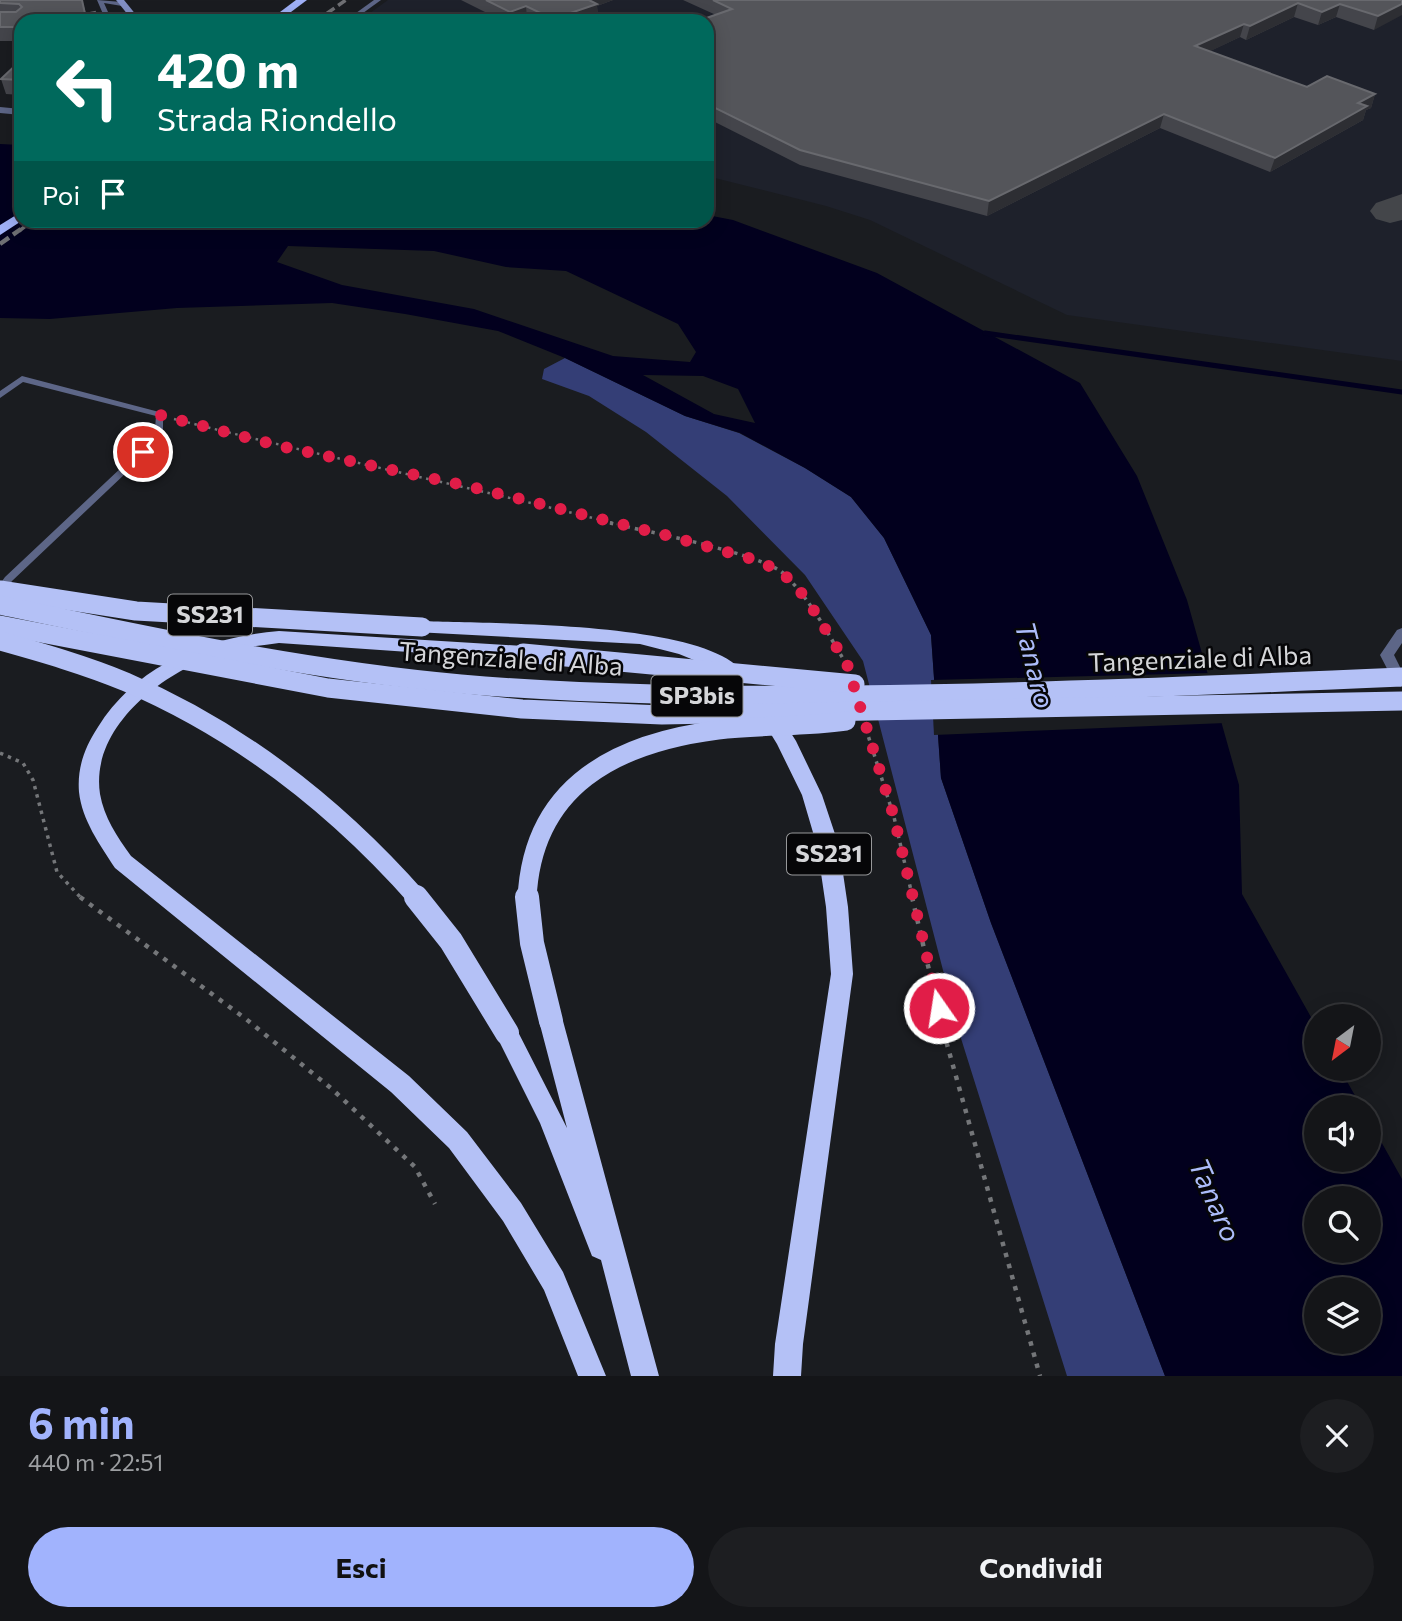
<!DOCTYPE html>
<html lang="it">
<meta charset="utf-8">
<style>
:root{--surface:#141518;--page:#1d1e21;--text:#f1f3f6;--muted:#9d9fa2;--line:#333437;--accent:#a1b3fd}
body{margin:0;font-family:Commissioner,sans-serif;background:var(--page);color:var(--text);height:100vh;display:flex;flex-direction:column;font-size:26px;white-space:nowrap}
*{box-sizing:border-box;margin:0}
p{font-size:23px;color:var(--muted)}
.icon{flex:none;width:38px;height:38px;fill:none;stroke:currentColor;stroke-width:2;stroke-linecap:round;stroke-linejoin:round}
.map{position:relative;height:1376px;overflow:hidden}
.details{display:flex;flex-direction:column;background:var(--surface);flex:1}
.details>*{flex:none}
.top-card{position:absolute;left:14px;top:14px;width:700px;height:214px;border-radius:21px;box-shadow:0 4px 18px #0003,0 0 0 2px var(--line);background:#00695c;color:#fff;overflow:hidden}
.needle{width:46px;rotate:212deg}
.buttons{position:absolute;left:1304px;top:1004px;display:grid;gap:14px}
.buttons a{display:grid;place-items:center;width:77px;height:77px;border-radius:50%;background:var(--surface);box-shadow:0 4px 18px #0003,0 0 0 2px var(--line);font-size:35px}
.pin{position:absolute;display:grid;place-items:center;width:60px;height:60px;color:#fff;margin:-30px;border:4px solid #fff;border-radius:50%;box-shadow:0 2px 7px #0007}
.me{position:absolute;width:77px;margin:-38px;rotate:347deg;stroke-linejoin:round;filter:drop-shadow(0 0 5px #0008)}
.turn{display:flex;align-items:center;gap:24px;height:147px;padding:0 28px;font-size:32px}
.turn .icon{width:91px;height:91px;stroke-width:2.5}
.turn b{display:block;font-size:49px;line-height:60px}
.then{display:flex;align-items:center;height:66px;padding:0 28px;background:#0003;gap:14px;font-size:26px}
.round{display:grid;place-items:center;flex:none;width:74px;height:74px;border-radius:37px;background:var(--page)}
.headline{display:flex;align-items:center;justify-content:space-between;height:119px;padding:0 28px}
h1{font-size:42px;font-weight:700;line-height:52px;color:var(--accent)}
.primary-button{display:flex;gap:14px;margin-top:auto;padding:14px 28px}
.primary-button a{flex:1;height:80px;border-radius:42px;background:var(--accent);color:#111;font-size:28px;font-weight:700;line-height:80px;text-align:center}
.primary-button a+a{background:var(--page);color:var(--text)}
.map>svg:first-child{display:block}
.built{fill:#1e212b}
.green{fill:#343e76}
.water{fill:#02001e;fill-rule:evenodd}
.pier{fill:#1a1c20}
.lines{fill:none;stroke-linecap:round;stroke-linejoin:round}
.stream{stroke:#02001e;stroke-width:5}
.taxiway{fill:#44464a;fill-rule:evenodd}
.path-far2{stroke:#747679;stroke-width:2.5;stroke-dasharray:2.5 4.5;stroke-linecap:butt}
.path-far1{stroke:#747679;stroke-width:3.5;stroke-dasharray:3.5 5;stroke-linecap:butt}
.path{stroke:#747679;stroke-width:4.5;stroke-dasharray:4.5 7;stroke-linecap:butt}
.service{fill:#5d6687;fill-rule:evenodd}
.minor{fill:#5d6687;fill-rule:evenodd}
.secondary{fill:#8290c6;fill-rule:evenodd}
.primary{fill:#9fb0f7;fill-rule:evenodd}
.trunk{fill:#b4c1f6;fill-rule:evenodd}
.rail-far1{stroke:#6f7074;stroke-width:3.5;stroke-dasharray:9 4.5;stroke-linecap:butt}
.rail{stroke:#6f7074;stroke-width:4.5;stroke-dasharray:11 5;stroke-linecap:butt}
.trunk-bridge-far1{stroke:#b4c1f6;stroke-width:19}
.trunk-bridge{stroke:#b4c1f6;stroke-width:24}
.wall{fill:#44454b}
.shaded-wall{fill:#2d2e33}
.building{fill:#54555a;stroke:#68696e;stroke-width:2}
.route{stroke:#e11d48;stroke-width:12;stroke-dasharray:0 21.6}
.labels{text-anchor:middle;stroke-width:5;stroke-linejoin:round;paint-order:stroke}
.shield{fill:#060608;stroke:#97989a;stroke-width:2}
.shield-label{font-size:24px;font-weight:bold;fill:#d5d6d9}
.street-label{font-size:26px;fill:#d5d6d9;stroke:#060608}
.water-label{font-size:28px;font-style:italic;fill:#acbcfa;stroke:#060608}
</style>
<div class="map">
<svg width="1402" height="1376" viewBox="0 0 1402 1376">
<rect width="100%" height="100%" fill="#1a1c20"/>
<path class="built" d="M388 0H1402V361L1067 315 870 220 826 206 707 176V21H359Z"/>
<path class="green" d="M565 358 685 416 739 433 805 468 851 497 884 538 931 635 941 778 991 923 1165 1376H1067L959 1032 863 661 805 575 727 496 646 432 589 396 542 379 544 369Z"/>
<path class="water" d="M0 144 21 145V220H707V215L733 220 877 273 1080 383 1137 476 1187 600 1239 785 1242 894 1316 1026V1069H1340L1362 1108H1316V1160H1368L1369 1120 1402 1179V1376H1165L991 923 941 778 931 635 884 538 851 497 805 468 740 433 685 416 565 358 498 331 405 314 332 303 177 308 50 319 0 318ZM288 246 434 251 506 267 566 271 678 324 696 352 690 362 613 356 474 309 342 285 277 262ZM643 375 703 376 738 389 755 423 714 414ZM1316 1199H1368V1251H1316ZM1316 1290H1368V1342H1316Z"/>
<path class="pier" d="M1211 673 1225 723 934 735 931 680Z"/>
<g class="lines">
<path class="stream" d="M985 333 1402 392"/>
<path class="taxiway" d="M1402 194V220L1390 223 1376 219 1370 211 1376 203Z"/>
<path class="path-far2" d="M174 419C321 456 470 487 617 524"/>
<g class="path-far1">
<path d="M610 523C645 531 763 554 784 574 810 599 827 632 845 662"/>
<path d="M866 729 894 817 913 899"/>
<path d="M0 753 23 763 33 780 57 872 82 899"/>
</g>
<g class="path">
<path d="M80 897 246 1019 332 1089 415 1167 435 1204"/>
<path d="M912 897 943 1030 1040 1376"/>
</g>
<g class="service">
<path d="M97 0 122 2 125 4 122 6 104 3 112 21H106Z"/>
<path d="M374 0H381L352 21H345Z"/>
<path d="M22 376 163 413V429L146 454 12 581 3 595 0 596V584L5 577 140 450 155 429 156 416 23 382 0 398V391Z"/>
</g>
<g class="minor">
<path d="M123 17H126V21H101Z"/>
<path d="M0 107 21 109V115L0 113Z"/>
<path d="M1402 628V643L1394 655 1402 671 1401 687 1396 686 1380 655 1397 630Z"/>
</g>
<path class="secondary" d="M116 0H124L141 21H133Z"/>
<g class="primary">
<path d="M296 0H307L279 21H268Z"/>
<path d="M21 212 23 220 0 235V225Z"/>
</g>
<g class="trunk">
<path d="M422 621C485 624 712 620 745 675L742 680 735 682 706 665 679 654 640 644 415 632 413 627 415 622Z"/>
<path d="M279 631 523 646 530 648 532 653 530 658 523 660 279 643C257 646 236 648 216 655 161 674 90 728 100 794 104 817 117 837 131 856L409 1076 467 1132 521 1203 563 1272 606 1376H578L544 1290 503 1221 449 1148 391 1092 115 868C100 845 82 820 79 792 77 767 85 747 98 727 137 664 208 637 279 631Z"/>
<path d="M768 706 775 708 796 741 822 795 839 846 848 907 853 974 803 1344 801 1376H773L775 1344 831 974 826 907 817 846 802 795 777 744 758 713 761 708Z"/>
<path d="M551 1011 559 1014 563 1021 659 1376H631L601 1260 592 1256 540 1123 495 1033 499 1026 507 1023 515 1026 567 1128 539 1021 543 1014Z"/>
</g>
<g class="rail-far1">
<path d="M316 21 346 0"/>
<path d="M19 231 34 220"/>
</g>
<path class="rail" d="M0 244 21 229"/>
<g class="trunk-bridge-far1">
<path d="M0 590 136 611 422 627"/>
<path d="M0 605C152 637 305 670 461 684 590 695 720 696 850 695 1034 693 1218 685 1402 677"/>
<path d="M0 625 328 688 522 709 662 715 1402 701"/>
<path d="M0 641C43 653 85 665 126 682 240 731 336 806 418 899"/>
<path d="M523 653 855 684"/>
<path d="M527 899C532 786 616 743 718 730 761 725 804 727 846 721"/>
</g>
<g class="trunk-bridge">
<path d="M416 897 451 941 507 1033"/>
<path d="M527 897 532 943 551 1021"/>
</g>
</g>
<g class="wall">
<path d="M0 0H82L86 13 21 21V41H0Z"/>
<path d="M461 0H613L597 6 598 17 586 21H531L527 19 522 21H503Z"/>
<path d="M683 0H1402L1374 30 1336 17 1318 25 1294 17 1246 40 1240 37 1210 51 1307 87 1375 94 1371 108 1366 110 1363 120 1270 172 1160 128 987 216 800 165 707 118V21L716 15Z"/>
<path d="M21 60V95L6 94 1 79Z"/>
</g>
<g class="shaded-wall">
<path d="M583 0H613L597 6 598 17 586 21H553V19Z"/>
<path d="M1298 3 1294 17 1246 40 1250 26Z"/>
<path d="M1340 4 1336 17 1318 25 1322 12Z"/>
<path d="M1402 4V15L1374 30 1378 16Z"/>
<path d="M526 6 527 19 522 21H510V12Z"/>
<path d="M1244 24 1240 37 1192 60 1195 46Z"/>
<path d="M1375 94 1371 108 1366 110 1363 120 1270 172 1275 158 1358 103Z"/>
<path d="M1164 114 1160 128 987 216 989 201Z"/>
</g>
<g class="building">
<path d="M0 0H82L85 14 95 12 99 21H21V27H0V12H16L22 7 19 4 0 3Z"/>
<path d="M486 0H589L597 4 553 19 526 6 510 12Z"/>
<path d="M713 0H1402V4L1378 16 1340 4 1322 12 1298 3 1250 26 1244 24 1195 46 1307 87 1327 76 1375 94 1358 103 1367 106 1275 158 1164 114 989 201 800 150 707 104V21H698L732 9Z"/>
<path d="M21 60V80L1 79Z"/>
</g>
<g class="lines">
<path class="route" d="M143 452 159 429 160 415 280 446 468 486 669 536 756 560 782 572 806 598 847 664 894 817 939 1008"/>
</g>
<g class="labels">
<g class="shield">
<rect x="168" y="594.5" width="84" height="41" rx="5"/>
<rect x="651.5" y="675.5" width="91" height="41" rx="5"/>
<rect x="787" y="833.5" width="84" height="41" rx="5"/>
</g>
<g class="shield-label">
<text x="210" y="623">SS231</text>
<text x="697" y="704">SP3bis</text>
<text x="829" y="862">SS231</text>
</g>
<g class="street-label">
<text transform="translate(511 659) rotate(4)" y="9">Tangenziale di Alba</text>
<text transform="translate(1200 659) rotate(-2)" y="9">Tangenziale di Alba</text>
</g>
<g class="water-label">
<text transform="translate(1035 665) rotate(76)" y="10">Tanaro</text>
<text transform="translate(1215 1200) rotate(66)" y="10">Tanaro</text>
</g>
</g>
</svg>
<div class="buttons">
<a><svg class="needle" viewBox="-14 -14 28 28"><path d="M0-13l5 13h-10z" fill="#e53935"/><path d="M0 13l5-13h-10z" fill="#9d9fa2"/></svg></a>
<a><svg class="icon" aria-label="sound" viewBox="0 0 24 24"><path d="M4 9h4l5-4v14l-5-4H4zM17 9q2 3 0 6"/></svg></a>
<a><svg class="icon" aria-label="search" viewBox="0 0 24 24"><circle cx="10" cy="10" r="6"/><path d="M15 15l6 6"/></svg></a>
<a><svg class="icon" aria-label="layers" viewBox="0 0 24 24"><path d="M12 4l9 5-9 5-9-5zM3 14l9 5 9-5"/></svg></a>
</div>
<div class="pin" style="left:143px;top:452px;background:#d93025"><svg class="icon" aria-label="arrive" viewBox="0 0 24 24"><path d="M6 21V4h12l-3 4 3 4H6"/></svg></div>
<svg class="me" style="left:939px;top:1008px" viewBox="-20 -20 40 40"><circle r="17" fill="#e11d48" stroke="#fff" stroke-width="3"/><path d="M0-11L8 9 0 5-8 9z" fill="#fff"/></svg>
<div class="top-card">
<div class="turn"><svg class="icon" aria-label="left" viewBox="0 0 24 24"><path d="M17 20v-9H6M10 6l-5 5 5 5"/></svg><div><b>420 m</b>Strada Riondello</div></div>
<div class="then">Poi<svg class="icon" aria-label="arrive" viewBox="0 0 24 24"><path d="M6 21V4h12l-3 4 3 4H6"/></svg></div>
</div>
</div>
<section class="details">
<div class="headline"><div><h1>6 min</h1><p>440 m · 22:51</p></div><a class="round"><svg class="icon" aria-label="close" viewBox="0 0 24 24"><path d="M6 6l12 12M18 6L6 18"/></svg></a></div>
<div class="primary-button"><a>Esci</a><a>Condividi</a></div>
</section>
